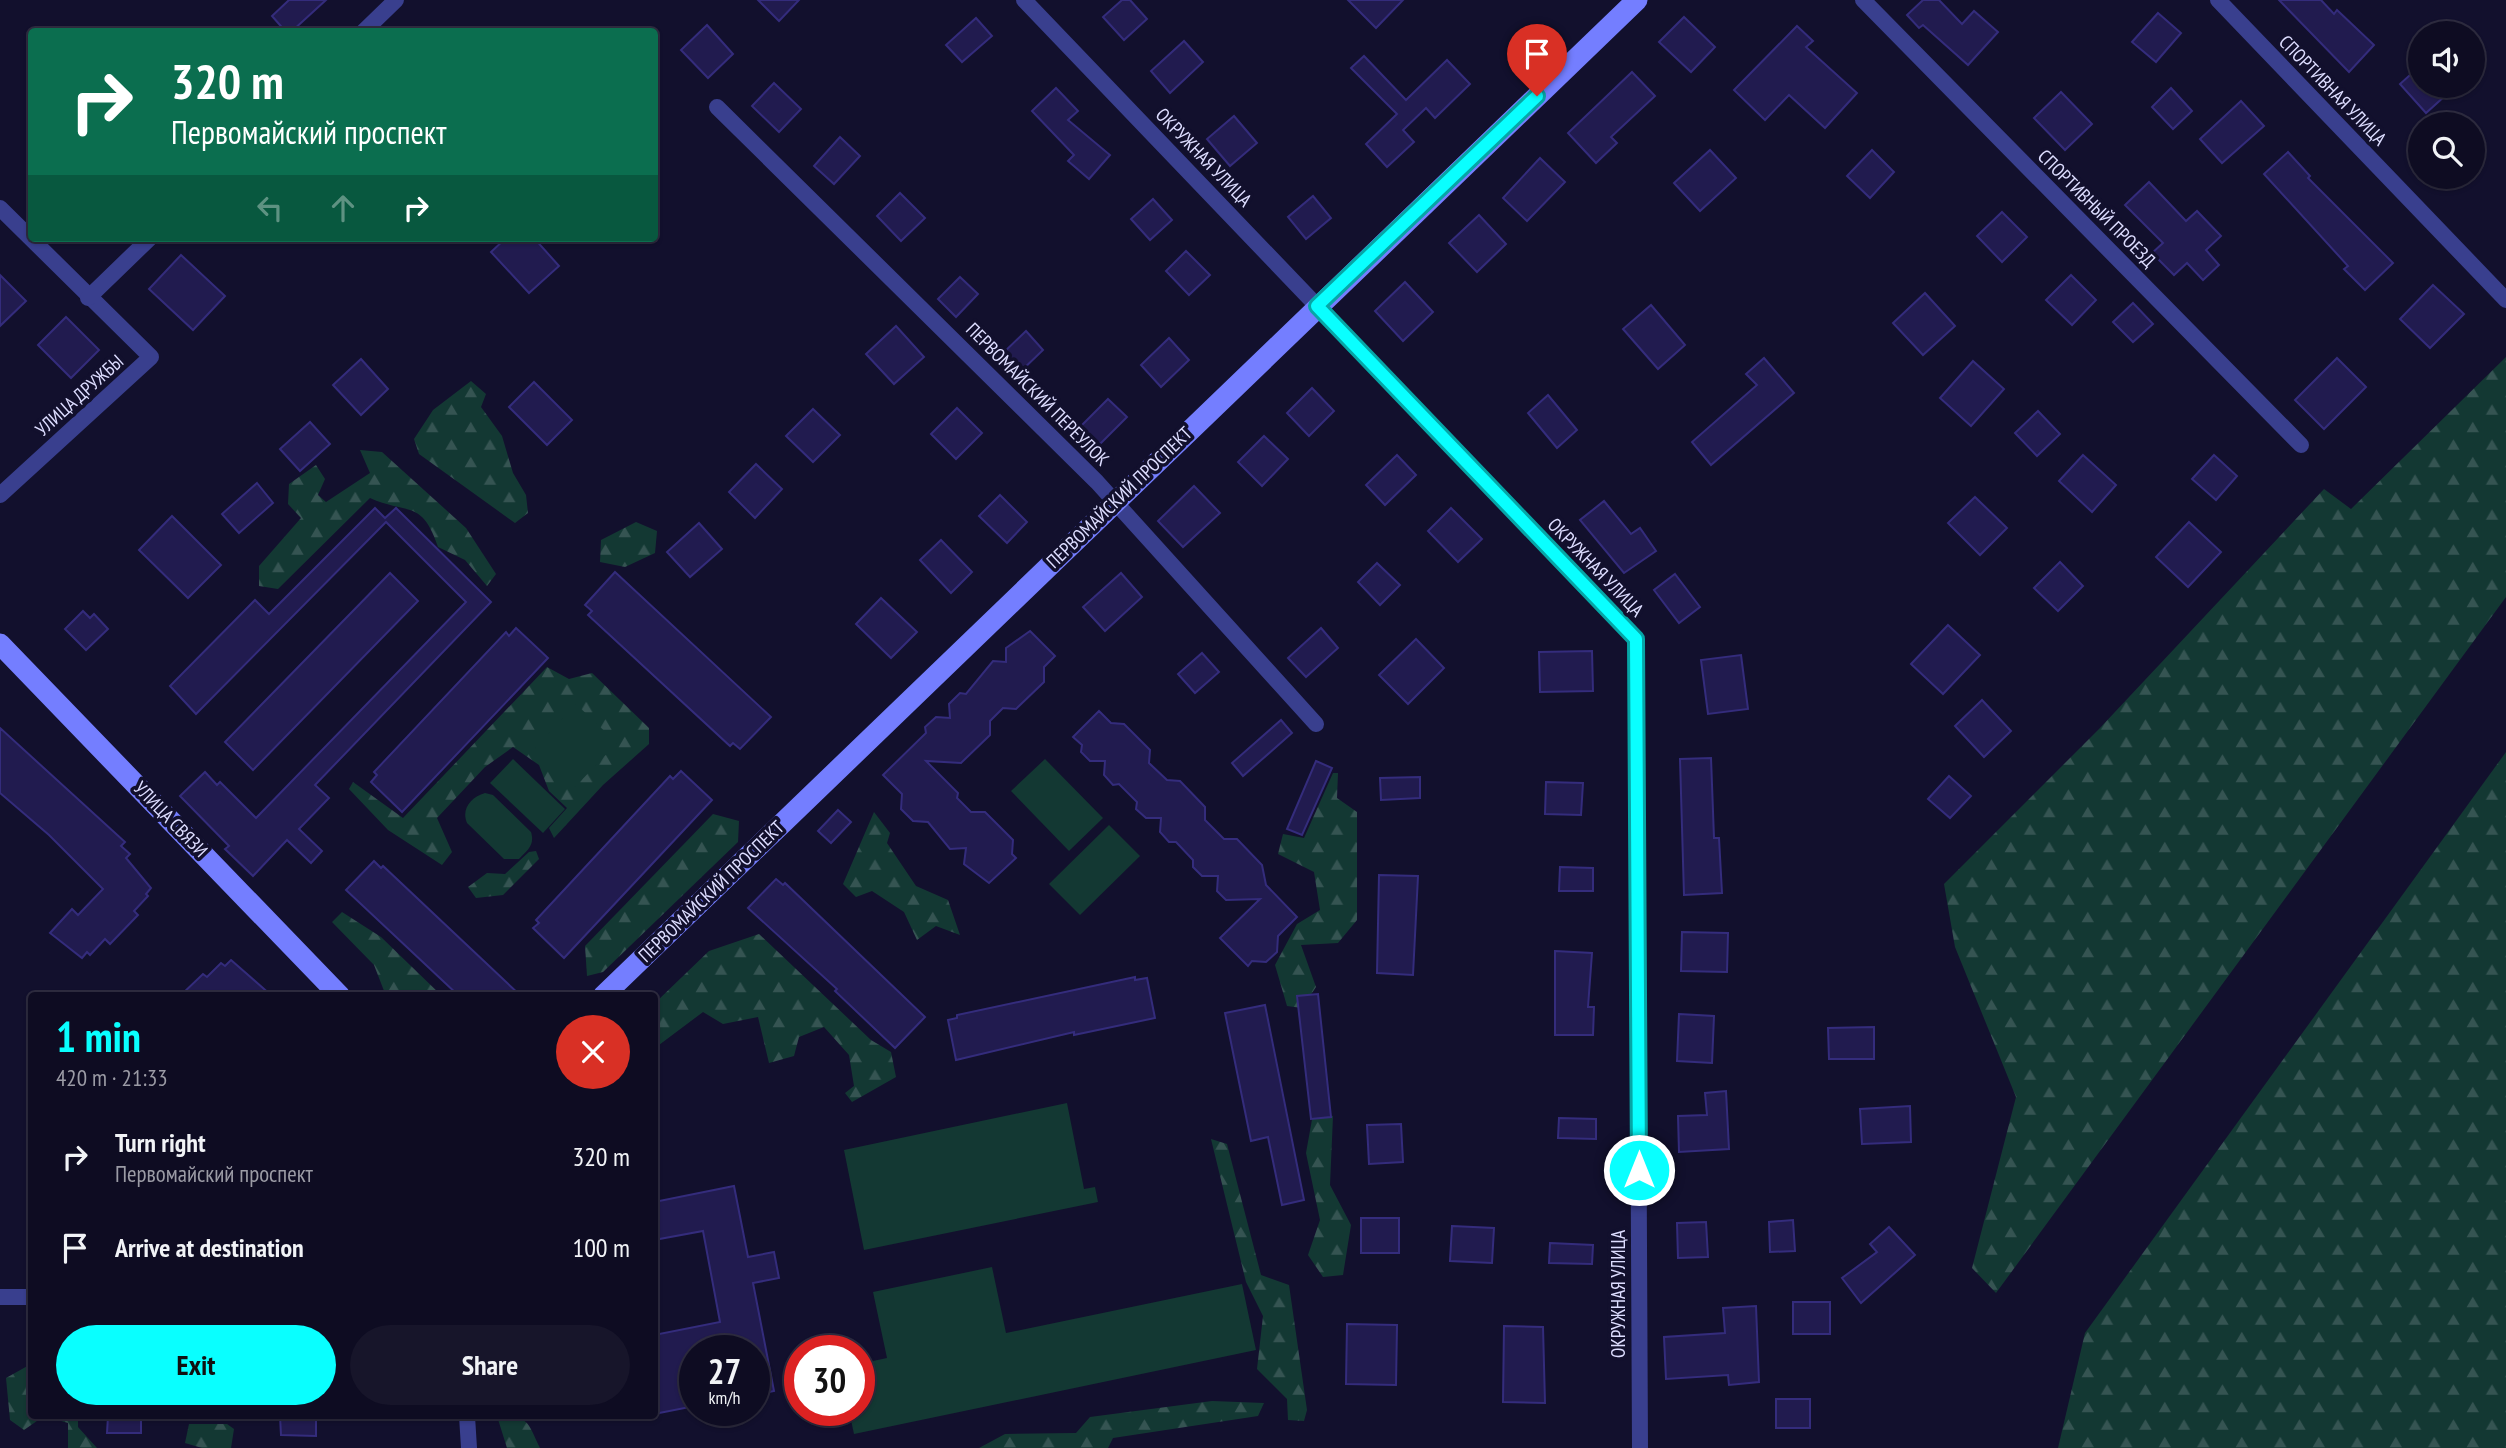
<!DOCTYPE html>
<meta charset="utf-8">
<style>
:root{--surface:#0e0c22;--page:#17152a;--text:#f1f3f6;--muted:#9b9ba5;--line:#2e2c40;--accent:#09ffff}
body{margin:0;font-family:"PT Sans Narrow",sans-serif;background:var(--page);color:var(--text);height:100vh;display:flex;flex-direction:column;font-size:26px;white-space:nowrap}
*{box-sizing:border-box;margin:0}
p{font-size:23px;color:var(--muted)}
.icon{flex:none;width:38px;height:38px;fill:none;stroke:currentColor;stroke-width:2;stroke-linecap:round;stroke-linejoin:round}
.map{position:relative;flex:1;overflow:hidden}
.panel{position:absolute;left:28px;top:992px;width:630px;height:427px;display:flex;flex-direction:column;background:var(--surface);border-radius:7px;box-shadow:0 2px 5px #0004,0 0 0 2px var(--line)}
.panel>*{flex:none}
.hud{position:absolute;left:28px;top:28px;width:630px;height:214px;border-radius:7px;box-shadow:0 2px 5px #0004,0 0 0 2px var(--line);background:#0b6e4f;color:#fff;overflow:hidden}
.tools{position:absolute;left:2408px;top:21px;display:grid;gap:14px}
.tools a{display:grid;place-items:center;width:77px;height:77px;border-radius:50%;background:var(--surface);box-shadow:0 2px 5px #0004,0 0 0 2px var(--line);font-size:35px}
.speed{position:absolute;left:679px;top:1335px;display:flex;gap:14px;font-size:35px;font-weight:700;text-align:center}
.speed>*{display:grid;place-content:center;width:91px;height:91px;border-radius:50%;background:var(--surface);box-shadow:0 2px 5px #0004,0 0 0 2px var(--line);line-height:1}
.speed small{font-size:18px;font-weight:400}
.speed .limit{border:10px solid #d22;background:#fff;color:#111}
.pin{position:absolute;display:grid;place-items:center;width:60px;height:60px;color:#fff;margin:-72px -30px;border-radius:50% 50% 50% 0;rotate:-45deg;box-shadow:0 0 7px #0007}
.pin .icon{rotate:45deg}
.me{position:absolute;width:77px;margin:-38px;rotate:0deg;stroke-linejoin:round;filter:drop-shadow(0 0 5px #0008)}
.turn{display:flex;align-items:center;gap:24px;height:147px;padding:0 28px;font-size:32px}
.turn .icon{width:91px;height:91px;stroke-width:2.5}
.turn b{display:block;font-size:49px;line-height:60px}
.lanes{display:flex;align-items:center;height:66px;padding:0 28px;background:#0003;justify-content:center;gap:35px;direction:ltr}
.lanes .off{opacity:.35}
.round{display:grid;place-items:center;flex:none;width:74px;height:74px;border-radius:37px;background:var(--page)}
.headline{display:flex;align-items:center;justify-content:space-between;height:119px;padding:0 28px}
h1{font-size:42px;font-weight:700;line-height:52px;color:var(--accent)}
.action{display:flex;gap:14px;margin-top:auto;padding:14px 28px}
.action a{flex:1;height:80px;border-radius:42px;background:var(--accent);color:#111;font-size:28px;font-weight:700;line-height:80px;text-align:center}
.action a+a{background:var(--page);color:var(--text)}
ul{padding:0;list-style:none}
li{display:flex;align-items:center;gap:21px;height:91px;padding:0 28px}
li div{flex:1}
li b{display:block;font-size:26px}
li em{font-style:normal}
.map>svg:first-child{display:block}
.forest{fill:url(#forest-firs)}
.park{fill:#133833}
.building{fill:#211b4f;stroke:#342c7c;stroke-width:2}
.lines{fill:none;stroke-linecap:round;stroke-linejoin:round}
.street{stroke:#393f8e;stroke-width:16}
.secondary{stroke:#747eff;stroke-width:21}
.route-casing{stroke:#06a6a6;stroke-width:18}
.route{stroke:#09ffff;stroke-width:12}
.labels{text-anchor:middle;stroke-width:7;stroke-linejoin:round;paint-order:stroke}
.street-label{font-size:19px;fill:#ddf;stroke:#12102d}
</style>
<div class="map">
<svg width="2506" height="1448" viewBox="0 0 2506 1448">
<defs>
<pattern id="forest-firs" width="22" height="20" patternUnits="userSpaceOnUse" patternTransform="scale(1.75)"><rect width="22" height="20" fill="#133833"/><path d="M5 1l3.5 6h-7zM16 11l3.5 6h-7z" fill="#355452"/></pattern>
</defs>
<rect width="100%" height="100%" fill="#12102d"/>
<g class="forest">
<path d="M2506 357V597L1996 1293 1972 1268 2016 1097 1955 947 1944 884 2099 729 2324 489 2351 509Z"/>
<path d="M471 381 486 394 481 407 502 436 513 473 526 495 528 513 515 523 419 454 414 439 433 410Z"/>
<path d="M360 450 382 452 466 528 496 574 487 586 465 560 438 547C422 499 408 515 370 498L278 589 259 586V566L301 518 288 504 289 484 316 465 325 479 318 495 326 502 370 473Z"/>
<path d="M636 522 657 531 655 553 625 567 600 562 601 540Z"/>
<path d="M547 667 569 679 592 673 649 728V744L603 785 554 838 549 828 567 808 549 791 539 765 513 747 485 767 437 818 452 852 442 865 388 830 349 789 353 782 403 818Z"/>
<path d="M2506 752V1448H2058L2085 1333Z"/>
<path d="M1333 773H1338L1337 798 1357 812V920L1338 943 1301 945 1316 987 1302 1008 1287 1006 1275 965 1297 924 1320 910 1314 872 1278 854 1283 834 1304 838Z"/>
<path d="M874 812 890 833 887 843 916 886 948 900 960 935 936 926 917 940 904 912 872 891 856 897 843 884Z"/>
<path d="M713 814 739 821 738 842 603 972 587 976 585 946Z"/>
<path d="M536 851 539 859 503 895 476 898 468 887 487 873 505 874 529 852Z"/>
<path d="M342 912 381 937 442 996H386L374 965 332 922Z"/>
<path d="M759 934 871 1040 891 1052 896 1077 852 1102 845 1093 854 1086 849 1055 824 1027 799 1037 794 1056 769 1063 758 1017 723 1024 703 1012 655 1048V1003L709 951Z"/>
<path d="M1313 1114 1333 1116 1330 1185 1351 1225 1343 1275 1323 1277 1308 1255 1320 1220 1306 1153Z"/>
<path d="M1211 1139 1227 1144 1261 1275 1289 1285 1307 1410 1304 1421 1288 1420 1287 1399 1257 1369 1263 1316 1246 1282Z"/>
<path d="M31 1364 32 1416H78V1427L97 1448H68V1423L44 1416 24 1430 10 1420 6 1378Z"/>
<path d="M1212 1401 1264 1403 1258 1416 1113 1438 1108 1448H979L1005 1434 1076 1433 1090 1417Z"/>
<path d="M497 1416C529 1416 527 1421 540 1448H507Z"/>
<path d="M189 1424H227L234 1429 231 1448H202L185 1443Z"/>
</g>
<g class="park">
<path d="M576 704 617 743 575 787 535 748Z"/>
<path d="M513 759 565 809 543 833 490 783Z"/>
<path d="M1045 759 1103 818 1069 851 1011 791Z"/>
<path d="M485 793 493 795 531 832C535 845 528 850 519 859H504L467 823C461 809 471 797 485 793Z"/>
<path d="M1109 825 1140 856 1080 915 1049 884Z"/>
<path d="M1067 1103 1084 1189 1095 1187 1098 1202 864 1250 844 1150Z"/>
<path d="M992 1267 1006 1333 1242 1284 1256 1350 854 1434 849 1411 859 1410V1364L887 1358 873 1292Z"/>
</g>
<g class="building">
<path d="M289 0H326L291 32H286L272 16Z"/>
<path d="M758 0H799L779 21Z"/>
<path d="M1122 0H1130L1147 19 1124 40 1103 17Z"/>
<path d="M1348 0H1403L1376 28Z"/>
<path d="M1923 0H1939L1962 24 1974 11 1998 32 1968 65 1923 25 1919 28 1907 15Z"/>
<path d="M2279 0H2321L2334 14 2337 10 2374 45 2349 72Z"/>
<path d="M2158 13 2181 33 2156 62 2132 42Z"/>
<path d="M1684 17 1715 47 1691 72 1659 42Z"/>
<path d="M976 18 992 36 962 62 946 45Z"/>
<path d="M707 25 733 54 708 78 681 50Z"/>
<path d="M1797 26 1813 41 1806 47 1857 93 1825 128 1789 95 1765 120 1734 90Z"/>
<path d="M1184 41 1203 62 1170 93 1151 71Z"/>
<path d="M1364 56 1406 100 1447 60 1470 84 1435 118 1426 108 1403 130 1414 142 1387 167 1366 144 1397 114 1351 68Z"/>
<path d="M2420 66V86H2456L2426 113 2400 84Z"/>
<path d="M1632 72 1655 96 1611 137 1617 143 1596 163 1568 133Z"/>
<path d="M774 83 801 109 779 132 752 106Z"/>
<path d="M1056 88 1078 111 1068 120 1110 155 1089 179 1068 161 1074 155 1032 111Z"/>
<path d="M2171 88 2192 111 2173 129 2152 107Z"/>
<path d="M2061 92 2092 124 2065 150 2034 118Z"/>
<path d="M2241 101 2264 126 2222 163 2200 139Z"/>
<path d="M1234 116 1257 143 1230 166 1207 139Z"/>
<path d="M840 137 860 156 834 184 814 166Z"/>
<path d="M1710 150 1736 178 1700 211 1674 183Z"/>
<path d="M1872 150 1894 172 1870 198 1847 176Z"/>
<path d="M2288 152 2310 176 2308 178 2393 263 2365 290 2344 269 2348 266 2264 174Z"/>
<path d="M1540 158 1565 182 1527 221 1503 198Z"/>
<path d="M2149 182 2186 221 2197 211 2221 236 2206 250 2219 265 2203 280 2187 263 2174 275 2152 253 2163 243 2125 205Z"/>
<path d="M900 193 925 218 901 241 877 216Z"/>
<path d="M1313 196 1331 218 1306 239 1288 217Z"/>
<path d="M1153 199 1172 220 1150 240 1131 219Z"/>
<path d="M2002 212 2027 237 2002 262 1977 236Z"/>
<path d="M1479 215 1506 244 1477 272 1449 243Z"/>
<path d="M506 238H534L559 266 529 293 491 252Z"/>
<path d="M1186 251 1210 275 1189 295 1166 271Z"/>
<path d="M181 255 225 296 193 330 149 289Z"/>
<path d="M0 275 26 301 0 326Z"/>
<path d="M2071 275 2096 300 2072 325 2046 300Z"/>
<path d="M960 277 978 294 956 317 938 299Z"/>
<path d="M1405 282 1433 312 1403 341 1375 311Z"/>
<path d="M2433 285 2464 314 2430 348 2400 319Z"/>
<path d="M1925 293 1955 326 1923 355 1893 323Z"/>
<path d="M2133 303 2153 324 2133 342 2113 322Z"/>
<path d="M1651 305 1685 345 1658 369 1623 329Z"/>
<path d="M66 317 99 350 71 378 38 345Z"/>
<path d="M896 326 924 357 894 384 866 354Z"/>
<path d="M1026 331 1043 350 1018 374 1000 356Z"/>
<path d="M1169 338 1189 360 1161 387 1141 365Z"/>
<path d="M1764 358 1794 393 1711 465 1692 442 1757 385 1746 374Z"/>
<path d="M2337 358 2366 387 2324 429 2295 400Z"/>
<path d="M361 359 388 389 361 415 333 385Z"/>
<path d="M1973 361 2004 389 1971 426 1940 398Z"/>
<path d="M534 382 572 420 547 445 509 407Z"/>
<path d="M1312 388 1334 411 1309 436 1287 413Z"/>
<path d="M1548 395 1577 430 1557 448 1528 413Z"/>
<path d="M1108 399 1127 417 1093 451 1075 432Z"/>
<path d="M957 408 982 433 956 459 931 434Z"/>
<path d="M813 409 840 435 813 462 786 436Z"/>
<path d="M2038 411 2060 434 2037 456 2015 433Z"/>
<path d="M310 422 330 444 300 471 280 449Z"/>
<path d="M1264 436 1288 459 1262 486 1238 462Z"/>
<path d="M1397 455 1416 475 1385 505 1366 485Z"/>
<path d="M2083 455 2116 485 2092 512 2059 481Z"/>
<path d="M2214 455 2237 476 2216 500 2192 479Z"/>
<path d="M756 464 782 489 755 518 729 492Z"/>
<path d="M257 483 273 503 239 533 222 514Z"/>
<path d="M1194 486 1220 513 1183 547 1158 521Z"/>
<path d="M1000 495 1027 522 1007 543 979 516Z"/>
<path d="M1975 497 2007 528 1980 555 1948 523Z"/>
<path d="M1604 501 1631 534 1640 528 1656 551 1624 573 1580 520Z"/>
<path d="M375 508 385 518 396 508 491 602 315 785 329 798 299 829 322 851 311 863 287 840 253 876 225 849 229 846 180 796 205 772 217 785 220 782 256 818 466 602 386 522 196 714 170 686 255 600 269 614Z"/>
<path d="M1451 508 1482 539 1458 562 1428 531Z"/>
<path d="M172 516 221 565 188 598 139 550Z"/>
<path d="M2189 522 2221 552 2188 587 2156 557Z"/>
<path d="M699 523 722 549 690 577 667 552Z"/>
<path d="M941 540 972 572 951 593 920 560Z"/>
<path d="M2060 562 2083 586 2058 611 2034 588Z"/>
<path d="M1377 563 1400 585 1380 605 1358 582Z"/>
<path d="M615 572 771 717 740 749 733 743 730 746 588 615 592 611 585 605Z"/>
<path d="M390 573 418 601 253 770 225 742Z"/>
<path d="M1121 573 1142 597 1105 631 1083 607Z"/>
<path d="M1675 574 1700 607 1679 623 1654 590Z"/>
<path d="M881 598 917 632 891 658 856 624Z"/>
<path d="M83 611 90 618 94 614 108 629 86 650 65 629Z"/>
<path d="M1948 625 1980 655 1943 694 1911 664Z"/>
<path d="M516 628 548 658 402 812 371 782 377 775 374 772 506 632 509 636Z"/>
<path d="M1321 628 1338 648 1306 677 1288 658Z"/>
<path d="M1030 631 1055 656 1044 667V682L1016 709 1003 708 990 721V735L961 763 926 761 958 793 957 798 971 812H985L1013 840 1012 854 1016 858 989 883 964 864 966 848 950 849 928 822 913 821 901 809 902 794 883 775 926 733 925 727 936 717 950 718 949 704 960 693 966 694 993 661 1006 662V648Z"/>
<path d="M1416 639 1444 668 1408 704 1379 675Z"/>
<path d="M1592 651 1593 691 1540 692 1539 652Z"/>
<path d="M1202 653 1219 672 1195 693 1178 674Z"/>
<path d="M1741 655 1748 709 1708 714 1701 660Z"/>
<path d="M1982 700 2011 731 1984 757 1955 726Z"/>
<path d="M1099 711 1111 723 1124 724 1150 750 1149 763 1167 780 1180 781 1205 807V820L1224 839H1237L1262 865 1266 885 1297 917 1278 936 1277 952 1266 962 1252 961 1248 966 1220 938 1260 899 1226 900 1217 891 1218 876H1202L1193 867V860L1176 842H1169L1160 832 1161 818H1146L1136 809 1137 802 1119 784 1113 785 1104 775 1105 761H1090L1081 752 1082 745 1073 737Z"/>
<path d="M1281 720 1292 733 1243 776 1232 763Z"/>
<path d="M0 728 125 842 121 846 130 854 126 858 151 888 146 894 148 896 134 911 138 915 110 944 105 939 90 955 87 952 82 958 50 933 72 909 78 915 103 889 49 835 0 793Z"/>
<path d="M1711 758 1714 838H1719L1722 893 1684 895 1680 759Z"/>
<path d="M1316 761 1332 768 1302 835 1287 829Z"/>
<path d="M681 771 712 800 564 958 533 928 539 923 536 920 670 776 673 779Z"/>
<path d="M1949 776 1971 796 1950 818 1928 799Z"/>
<path d="M1420 777V798L1381 800 1380 778Z"/>
<path d="M1546 782 1583 783 1581 815 1545 814Z"/>
<path d="M838 810 851 822 831 843 818 831Z"/>
<path d="M374 861 381 868 383 866 521 996H459L346 890Z"/>
<path d="M1560 867 1593 868V891H1559Z"/>
<path d="M1379 875 1418 876 1413 975 1377 973Z"/>
<path d="M776 879 783 885 785 883 925 1017 895 1048 835 991 837 989 748 908Z"/>
<path d="M1682 932 1728 933 1727 972 1681 971Z"/>
<path d="M1555 951 1592 953 1588 1007H1594L1593 1035H1555Z"/>
<path d="M231 960 272 996H180L203 974 207 977 221 963 225 966Z"/>
<path d="M1135 977V980L1147 978 1155 1018 1074 1035V1032L956 1060 948 1020 957 1018V1015Z"/>
<path d="M1318 994 1331 1117 1311 1119 1297 996Z"/>
<path d="M1265 1005 1304 1200 1282 1205 1268 1137 1251 1141 1225 1013Z"/>
<path d="M1679 1014 1714 1016 1712 1063 1677 1061Z"/>
<path d="M1874 1027V1059H1829L1828 1028Z"/>
<path d="M1726 1091 1729 1149 1679 1152 1678 1116 1707 1115 1705 1093Z"/>
<path d="M1910 1106 1911 1142 1862 1144 1860 1109Z"/>
<path d="M1559 1118 1596 1119V1139L1558 1138Z"/>
<path d="M1401 1124 1403 1162 1369 1164 1367 1125Z"/>
<path d="M734 1186 748 1257 774 1252 779 1278 753 1283 774 1391 754 1395V1351H695V1406L654 1414V1335L720 1322 703 1231 654 1240V1202Z"/>
<rect x="1361" y="1218" width="38" height="35"/>
<path d="M1793 1220 1795 1251 1770 1252 1769 1222Z"/>
<path d="M1706 1222 1708 1257 1678 1258 1677 1223Z"/>
<path d="M1452 1226 1494 1228 1492 1263 1450 1261Z"/>
<path d="M1889 1227 1915 1255 1861 1303 1842 1278 1877 1252 1870 1244Z"/>
<path d="M1550 1243 1593 1245 1592 1264 1549 1263Z"/>
<rect x="1793" y="1302" width="37" height="32"/>
<path d="M1756 1306 1759 1382 1729 1385 1728 1375 1666 1379 1664 1337 1725 1333 1723 1308Z"/>
<path d="M1347 1324 1397 1325 1396 1385 1346 1384Z"/>
<path d="M1504 1326 1543 1327 1545 1403 1503 1402Z"/>
<rect x="1776" y="1399" width="34" height="29"/>
<path d="M108 1416H141V1433H107Z"/>
<path d="M280 1416H316V1436L281 1435Z"/>
</g>
<g class="lines">
<g class="street">
<path d="M1024 0 1636 639 1640 1448"/>
<path d="M1863 0 2301 445"/>
<path d="M2218 0 2506 300"/>
<path d="M363 32 396 0"/>
<path d="M717 107 1097 482 1316 724"/>
<path d="M0 208 151 357 0 495"/>
<path d="M88 298 150 238"/>
<path d="M0 1297H32"/>
<path d="M467 1416 469 1448"/>
</g>
<g class="secondary">
<path d="M0 644 340 996"/>
<path d="M603 996 1637 0"/>
</g>
</g>
<g class="lines">
<g class="route-casing">
<path id="route" d="M1537 96 1317 306 1636 639 1639 1170"/>
</g>
<use href="#route" class="route"/>
</g>
<g class="labels">
<g class="street-label">
<text transform="translate(2333 90) rotate(46)" y="7">СПОРТИВНАЯ УЛИЦА</text>
<text transform="translate(1204 157) rotate(46)" y="7">ОКРУЖНАЯ УЛИЦА</text>
<text transform="translate(2097 208) rotate(45)" y="7">СПОРТИВНЫЙ ПРОЕЗД</text>
<text transform="translate(1038 394) rotate(45)" y="7">ПЕРВОМАЙСКИЙ ПЕРЕУЛОК</text>
<text transform="translate(79 395) rotate(-42)" y="7">УЛИЦА ДРУЖБЫ</text>
<text transform="translate(1119 497) rotate(-44)" y="7">ПЕРВОМАЙСКИЙ ПРОСПЕКТ</text>
<text transform="translate(1596 567) rotate(46)" y="7">ОКРУЖНАЯ УЛИЦА</text>
<text transform="translate(171 819) rotate(46)" y="7">УЛИЦА СВЯЗИ</text>
<text transform="translate(711 891) rotate(-44)" y="7">ПЕРВОМАЙСКИЙ ПРОСПЕКТ</text>
<text transform="translate(1618 1294) rotate(-90)" y="7">ОКРУЖНАЯ УЛИЦА</text>
</g>
</g>
</svg>
<div class="tools">
<a><svg class="icon" aria-label="sound" viewBox="0 0 24 24"><path d="M4 9h4l5-4v14l-5-4H4zM17 9q2 3 0 6"/></svg></a>
<a><svg class="icon" aria-label="search" viewBox="0 0 24 24"><circle cx="10" cy="10" r="6"/><path d="M15 15l6 6"/></svg></a>
</div>
<div class="speed"><div>27<small>km/h</small></div><div class="limit">30</div></div>
<div class="pin" style="left:1537px;top:96px;background:#d93025"><svg class="icon" aria-label="arrive" viewBox="0 0 24 24"><path d="M6 21V4h12l-3 4 3 4H6"/></svg></div>
<svg class="me" style="left:1639px;top:1170px" viewBox="-20 -20 40 40"><circle r="17" fill="#09ffff" stroke="#fff" stroke-width="3"/><path d="M0-11L8 9 0 5-8 9z" fill="#fff"/></svg>
<div class="hud">
<div class="turn"><svg class="icon" aria-label="right" viewBox="0 0 24 24"><path d="M7 20v-9h11M14 6l5 5-5 5"/></svg><div><b>320 m</b>Первомайский проспект</div></div>
<div class="lanes"><svg class="icon off" aria-label="left" viewBox="0 0 24 24"><path d="M17 20v-9H6M10 6l-5 5 5 5"/></svg><svg class="icon off" aria-label="ahead" viewBox="0 0 24 24"><path d="M12 20V5M6 11l6-6 6 6"/></svg><svg class="icon" aria-label="right" viewBox="0 0 24 24"><path d="M7 20v-9h11M14 6l5 5-5 5"/></svg></div>
</div>
<section class="panel">
<div class="headline"><div><h1>1 min</h1><p>420 m · 21:33</p></div><a class="round" style="background:#d93025;color:#fff"><svg class="icon" aria-label="close" viewBox="0 0 24 24"><path d="M6 6l12 12M18 6L6 18"/></svg></a></div>
<ul>
<li><svg class="icon" aria-label="right" viewBox="0 0 24 24"><path d="M7 20v-9h11M14 6l5 5-5 5"/></svg><div><b>Turn right</b><p>Первомайский проспект</p></div><em>320 m</em></li>
<li><svg class="icon" aria-label="arrive" viewBox="0 0 24 24"><path d="M6 21V4h12l-3 4 3 4H6"/></svg><div><b>Arrive at destination</b></div><em>100 m</em></li>
</ul>
<div class="action"><a>Exit</a><a>Share</a></div>
</section>
</div>
